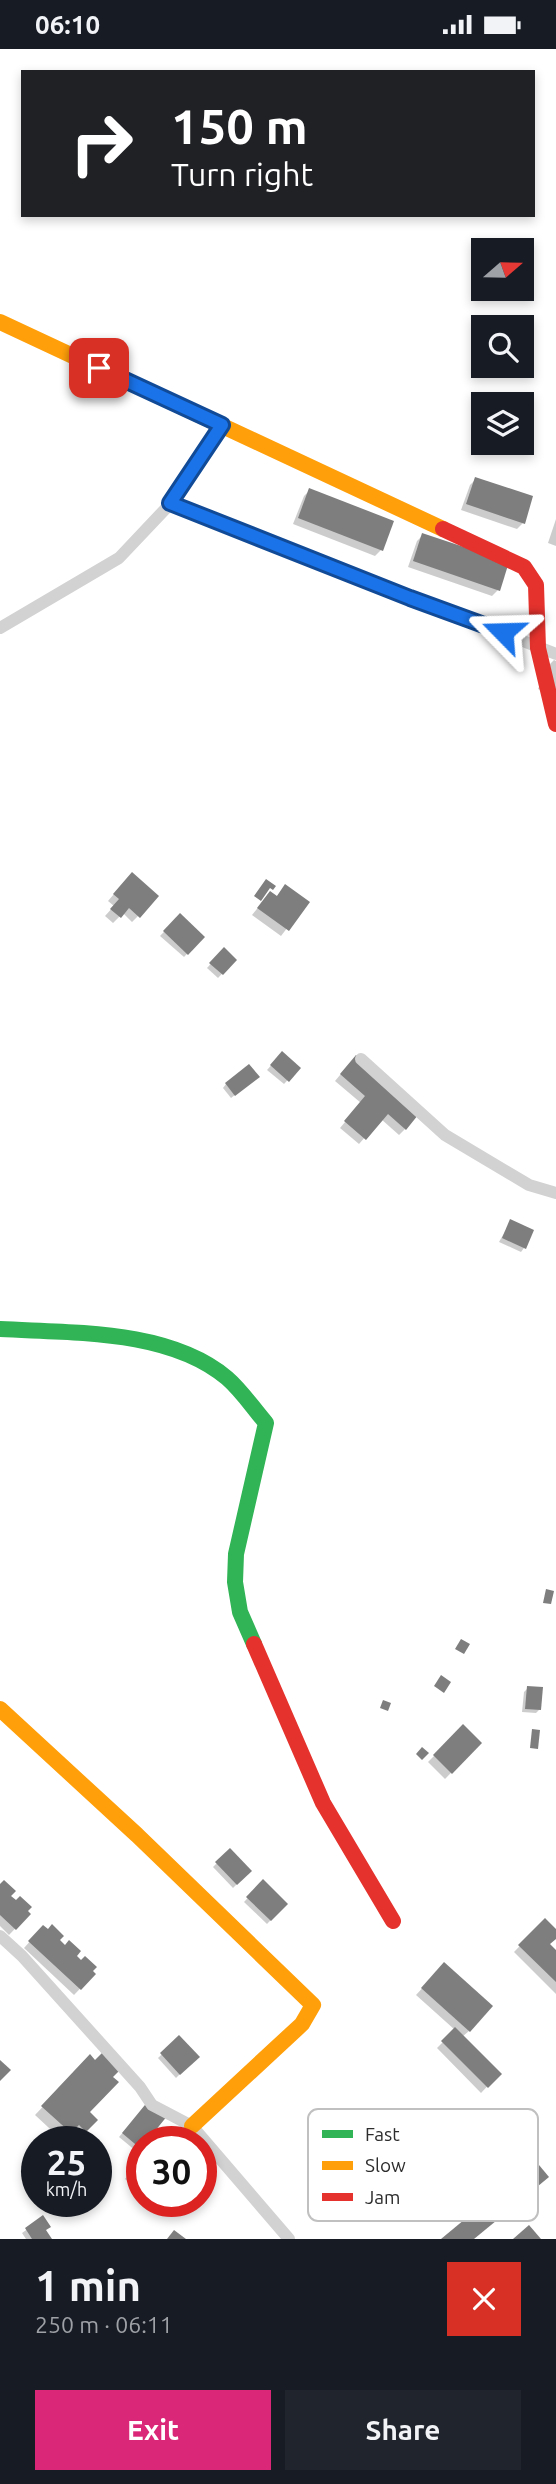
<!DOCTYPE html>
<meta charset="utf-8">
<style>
:root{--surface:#171b24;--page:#20242c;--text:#f1f3f6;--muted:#9ea1a6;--accent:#db2777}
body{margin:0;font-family:Ubuntu,sans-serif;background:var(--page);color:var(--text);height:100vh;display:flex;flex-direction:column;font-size:26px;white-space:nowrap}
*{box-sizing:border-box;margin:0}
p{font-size:23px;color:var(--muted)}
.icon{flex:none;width:38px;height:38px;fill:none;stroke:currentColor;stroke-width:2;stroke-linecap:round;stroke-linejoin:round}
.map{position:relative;height:2190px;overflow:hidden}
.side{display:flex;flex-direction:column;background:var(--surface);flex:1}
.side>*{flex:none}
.top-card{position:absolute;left:21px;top:21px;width:514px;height:147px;border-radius:0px;box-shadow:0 4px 10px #0003;background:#202124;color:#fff;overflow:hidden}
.needle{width:46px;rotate:70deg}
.tools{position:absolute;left:471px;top:189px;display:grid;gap:14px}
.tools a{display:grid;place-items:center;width:63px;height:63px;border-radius:0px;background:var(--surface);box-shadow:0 4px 10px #0003;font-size:35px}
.speed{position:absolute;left:21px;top:2077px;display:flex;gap:14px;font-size:35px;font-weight:700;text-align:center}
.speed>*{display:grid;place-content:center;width:91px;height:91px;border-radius:50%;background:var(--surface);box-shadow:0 4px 10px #0003;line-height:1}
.speed small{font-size:18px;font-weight:400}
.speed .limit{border:10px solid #d22;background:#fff;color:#111}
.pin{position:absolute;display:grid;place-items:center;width:60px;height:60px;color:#fff;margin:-30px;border-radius:14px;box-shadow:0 4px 10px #0006}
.me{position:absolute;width:77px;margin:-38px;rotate:292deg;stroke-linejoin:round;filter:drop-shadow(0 0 5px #0008)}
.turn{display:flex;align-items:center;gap:24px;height:147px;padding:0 35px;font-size:32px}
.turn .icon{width:91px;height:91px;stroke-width:2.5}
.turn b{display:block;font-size:49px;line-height:60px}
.round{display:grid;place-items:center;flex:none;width:74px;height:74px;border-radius:0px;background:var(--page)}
.headline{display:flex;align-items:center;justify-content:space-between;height:119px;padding:0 35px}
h1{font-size:42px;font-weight:600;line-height:52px}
.action{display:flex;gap:14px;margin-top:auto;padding:14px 35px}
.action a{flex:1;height:80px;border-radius:0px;background:var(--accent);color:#fff;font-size:28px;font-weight:600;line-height:80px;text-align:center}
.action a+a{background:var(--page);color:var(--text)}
.status{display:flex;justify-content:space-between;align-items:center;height:49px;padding:0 35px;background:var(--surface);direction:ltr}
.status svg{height:19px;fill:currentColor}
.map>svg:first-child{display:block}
.shadow{fill:#0003}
.building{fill:#7e7e7e}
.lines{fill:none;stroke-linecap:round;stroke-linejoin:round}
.street{stroke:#d2d2d2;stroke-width:12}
.fast{stroke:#30b455;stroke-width:16}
.slow{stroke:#ff9f0a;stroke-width:16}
.jam{stroke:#e5322d;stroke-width:16}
.route-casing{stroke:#114b97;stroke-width:18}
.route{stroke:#1a73e8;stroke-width:12}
.key{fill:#fff;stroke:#c0c0c0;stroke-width:2}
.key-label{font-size:19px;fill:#2d2d2d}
</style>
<div class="status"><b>06:10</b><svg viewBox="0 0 49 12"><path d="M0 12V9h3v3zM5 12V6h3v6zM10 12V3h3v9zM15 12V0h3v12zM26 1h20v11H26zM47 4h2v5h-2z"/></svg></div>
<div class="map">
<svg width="556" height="2190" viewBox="0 0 556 2190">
<rect width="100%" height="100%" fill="#fff"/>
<g class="shadow">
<path d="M476 430 523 474 517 480 461 461 470 436Z"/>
<path d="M310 441 381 501 375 507 293 475 304 447Z"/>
<path d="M556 470V497L548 494Z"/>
<path d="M423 486 498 541 492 547 408 518 417 492Z"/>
<path d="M554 611 556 612V648L538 640 548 617Z"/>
<path d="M126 831 138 867 132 873 123 864 113 874 105 867 114 857 108 852Z"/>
<path d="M285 837 307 853 281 887 252 866 270 844 276 848Z"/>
<path d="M180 866 203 888 184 908 160 887Z"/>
<path d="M224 900 235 911 218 929 207 919Z"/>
<path d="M282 1004 299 1019 284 1035 267 1021Z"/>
<path d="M350 1014 405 1080 399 1086 381 1070 359 1095 340 1079 361 1054 335 1032Z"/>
<path d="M254 1031 231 1049 223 1039 226 1035Z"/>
<path d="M511 1172 524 1199 521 1203 499 1193Z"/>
<path d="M528 1639 540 1660 536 1664 522 1663 524 1643Z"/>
<path d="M463 1678 480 1694 445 1730 428 1713Z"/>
<path d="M230 1801 250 1822 233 1839 213 1818Z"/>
<path d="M263 1833 286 1855 267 1875 244 1853Z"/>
<path d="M0 1837 29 1865 9 1886 0 1877Z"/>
<path d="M545 1871 556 1882V1887L548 1895 556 1903V1945L514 1903Z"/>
<path d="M43 1878 94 1925 74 1946 24 1899Z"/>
<path d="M438 1922 469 1982 462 1988 499 2025 481 2044 437 1999 455 1981 416 1946Z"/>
<path d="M179 1989 197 2008 176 2029 158 2009Z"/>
<path d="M90 2008 111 2028 88 2063 96 2071 77 2090 70 2083 62 2091 35 2066Z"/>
<path d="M146 2057 144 2093 136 2102 119 2088Z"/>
<path d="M142 2109V2128L134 2137 125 2130Z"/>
<path d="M534 2112 543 2132 515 2154 502 2138Z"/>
<path d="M43 2169 44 2182 50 2190H26L22 2184Z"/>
</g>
<g class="building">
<path d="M475 428 533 447 525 475 466 455Z"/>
<path d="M309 439 394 472 383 502 298 469Z"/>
<path d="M422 484 509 513 500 542 413 512Z"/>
<path d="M132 823 159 847 140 869 129 859 121 869 110 860 119 850 113 845Z"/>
<path d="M266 830 276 837 273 841 270 839 261 852 254 847Z"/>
<path d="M285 835 310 853 289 882 257 859 270 842 277 847Z"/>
<path d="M180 864 205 888 188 906 163 882Z"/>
<path d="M224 898 237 911 223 926 209 914Z"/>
<path d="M282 1002 301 1019 289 1033 270 1016Z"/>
<path d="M356 1006 422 1061 406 1081 388 1065 366 1091 344 1072 365 1047 340 1025Z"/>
<path d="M249 1015 260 1028 235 1047 225 1034Z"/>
<path d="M510 1170 534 1181 526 1200 502 1189Z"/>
<path d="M546 1540 554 1542 551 1555 543 1554Z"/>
<path d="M461 1590 470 1595 464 1605 455 1600Z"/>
<path d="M441 1626 451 1633 444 1644 434 1637Z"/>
<path d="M527 1637 543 1638 541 1661 525 1660Z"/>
<path d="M383 1651 391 1654 388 1662 380 1659Z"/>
<path d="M463 1675 482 1694 452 1725 433 1706Z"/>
<path d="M532 1680 540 1681 538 1700 530 1699Z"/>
<path d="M422 1698 429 1704 422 1711 416 1705Z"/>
<path d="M230 1799 252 1822 237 1836 215 1813Z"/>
<path d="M263 1830 288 1855 271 1872 246 1848Z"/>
<path d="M4 1831 16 1842 11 1847 16 1851 20 1847 32 1858 28 1862 31 1865 16 1881 0 1866V1835Z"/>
<path d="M545 1869 556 1880V1890L550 1895 556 1901V1933L518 1896Z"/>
<path d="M52 1875 64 1887 60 1891 65 1896 69 1891 81 1902 77 1907 81 1911 85 1907 97 1918 93 1922 96 1925 81 1941 28 1892 43 1876 48 1880Z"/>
<path d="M444 1913 493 1957 470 1983 421 1939Z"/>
<path d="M455 1978 502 2025 488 2039 441 1992Z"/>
<path d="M179 1986 200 2008 180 2026 160 2004Z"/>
<path d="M103 2003 121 2020 113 2028 119 2033 90 2063 98 2071 86 2083 79 2076 71 2084 41 2057 90 2005 95 2011Z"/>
<path d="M0 2011 11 2021 0 2032Z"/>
<path d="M149 2051 168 2066 146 2093H142L141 2100 122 2084Z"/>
<path d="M142 2108V2130L139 2134 128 2126Z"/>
<path d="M534 2110 549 2128 520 2152 505 2133Z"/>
<path d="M488 2151 502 2167 474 2190H441Z"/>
<path d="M43 2166 51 2178 46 2181 52 2190H32L25 2179Z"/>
<path d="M529 2176 541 2190H513Z"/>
<path d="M174 2181 186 2190H167Z"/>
</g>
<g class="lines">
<g class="street">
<path d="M171 454 556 605"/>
<path d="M0 579 119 509 171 454 222 377"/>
<path d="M361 1010 445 1086 529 1136 556 1144"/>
<path d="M0 1887 22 1907 140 2038 152 2056 192 2077 289 2190"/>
</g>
<path class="fast" d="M0 1280C72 1284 169 1280 227 1329 242 1342 253 1359 266 1374L236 1505 235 1533 240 1563 254 1595"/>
<g class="slow">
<path d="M0 273 443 480"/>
<path d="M0 1660 137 1786 313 1956 302 1975 192 2077"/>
</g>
<g class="jam">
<path d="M443 480 524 518 536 536 538 599 556 675"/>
<path d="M254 1595 323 1754 393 1872"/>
</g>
</g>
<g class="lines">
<g class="route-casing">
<path id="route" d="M99 319 222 376 170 454 410 549 503 583"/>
</g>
<use href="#route" class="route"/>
</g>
<rect x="308" y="2060" width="230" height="112" rx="10" class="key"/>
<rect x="322" y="2081" width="31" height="8" fill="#30b455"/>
<rect x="322" y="2112" width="31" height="9" fill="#ff9f0a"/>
<rect x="322" y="2144" width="31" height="8" fill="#e5322d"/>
<g class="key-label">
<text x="365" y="2092">Fast</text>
<text x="365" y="2123">Slow</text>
<text x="365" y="2155">Jam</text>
</g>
</svg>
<div class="tools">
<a><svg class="needle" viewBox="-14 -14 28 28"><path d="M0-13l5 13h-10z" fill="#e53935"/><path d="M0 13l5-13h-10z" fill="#9ea1a6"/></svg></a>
<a><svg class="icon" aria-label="search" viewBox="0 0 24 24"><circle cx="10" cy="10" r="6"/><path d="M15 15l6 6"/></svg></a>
<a><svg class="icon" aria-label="layers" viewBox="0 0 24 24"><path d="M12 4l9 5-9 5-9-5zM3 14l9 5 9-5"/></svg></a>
</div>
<div class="speed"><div>25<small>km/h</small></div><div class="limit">30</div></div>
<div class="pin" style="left:99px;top:319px;background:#d93025"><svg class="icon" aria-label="arrive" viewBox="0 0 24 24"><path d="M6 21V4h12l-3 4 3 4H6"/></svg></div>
<svg class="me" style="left:503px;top:583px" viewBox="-20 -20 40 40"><path d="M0-17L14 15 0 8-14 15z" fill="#1a73e8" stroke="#fff" stroke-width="4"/></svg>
<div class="top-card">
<div class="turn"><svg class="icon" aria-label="right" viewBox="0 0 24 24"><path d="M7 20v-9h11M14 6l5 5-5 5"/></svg><div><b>150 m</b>Turn right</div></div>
</div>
</div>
<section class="side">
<div class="headline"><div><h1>1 min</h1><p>250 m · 06:11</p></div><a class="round" style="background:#d93025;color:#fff"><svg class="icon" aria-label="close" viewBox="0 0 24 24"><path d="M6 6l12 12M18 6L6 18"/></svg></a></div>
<div class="action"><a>Exit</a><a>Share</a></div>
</section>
